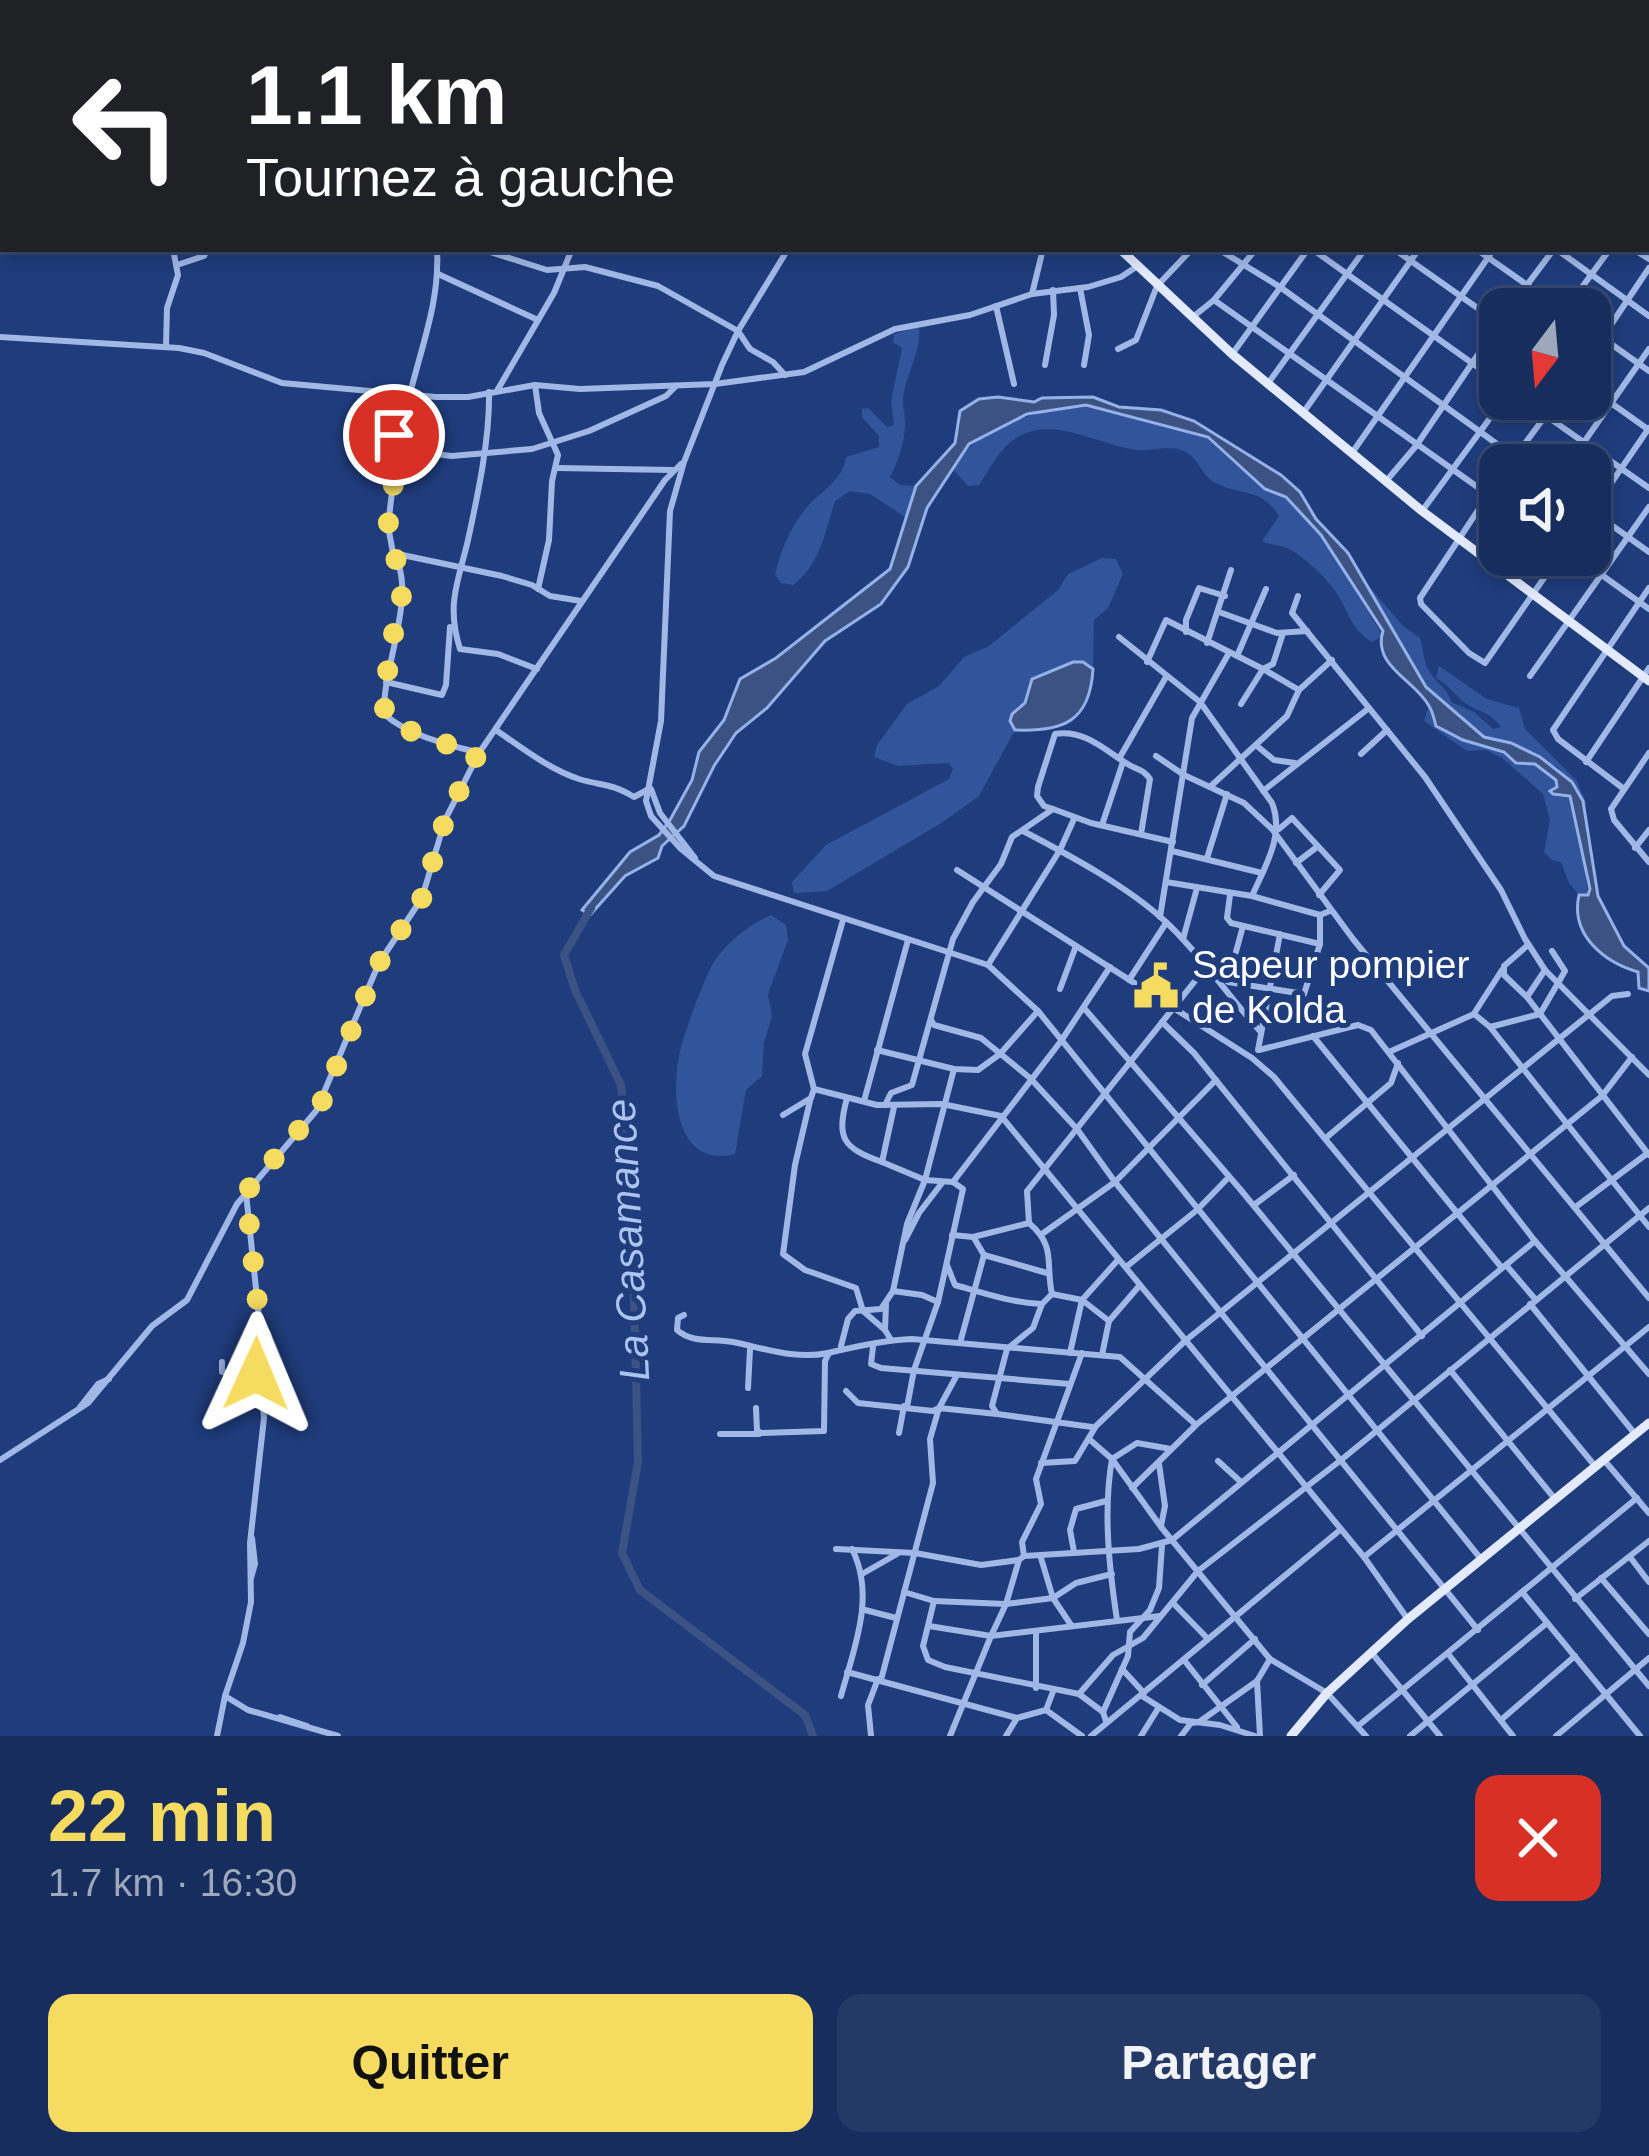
<!DOCTYPE html>
<html lang="fr">
<meta charset="utf-8">
<style>
:root{--surface:#172d5d;--page:#243966;--text:#f1f3f6;--muted:#9ea8bc;--line:#364972;--accent:#f5dc61}
body{margin:0;font-family:Arial,sans-serif;background:var(--page);color:var(--text);height:100vh;display:flex;flex-direction:column;font-size:45px;white-space:nowrap}
*{box-sizing:border-box;margin:0}
p{font-size:39px;color:var(--muted)}
.icon{flex:none;width:66px;height:66px;fill:none;stroke:currentColor;stroke-width:2;stroke-linecap:round;stroke-linejoin:round}
.map{position:relative;height:1736px;overflow:hidden}
.drawer{display:flex;flex-direction:column;background:var(--surface);flex:1}
.drawer>*{flex:none}
.hud{position:absolute;left:0px;top:0px;width:1650px;height:252px;box-shadow:0 6px 18px #0003,0 0 0 3px var(--line);background:#202124;color:#fff;overflow:hidden}
.needle{width:78px;rotate:196deg}
.tools{position:absolute;left:1479px;top:288px;display:grid;gap:24px}
.tools a{display:grid;place-items:center;width:132px;height:132px;border-radius:24px;background:var(--surface);box-shadow:0 6px 18px #0003,0 0 0 3px var(--line);font-size:60px}
.pin{position:absolute;display:grid;place-items:center;width:102px;height:102px;color:#fff;margin:-51px;border:6px solid #fff;border-radius:50%;box-shadow:0 3px 12px #0007}
.me{position:absolute;width:132px;margin:-66px;rotate:1deg;stroke-linejoin:round;filter:drop-shadow(0 0 9px #0008)}
.turn{display:flex;align-items:center;gap:42px;height:252px;padding:0 48px;font-size:54px}
.turn .icon{width:156px;height:156px;stroke-width:2.5}
.turn b{display:block;font-size:84px;line-height:102px}
.round{display:grid;place-items:center;flex:none;width:126px;height:126px;border-radius:24px;background:var(--page)}
.head{display:flex;align-items:center;justify-content:space-between;height:204px;padding:0 48px}
h1{font-size:72px;font-weight:700;line-height:90px;color:var(--accent)}
.primary-button{display:flex;gap:24px;margin-top:auto;padding:24px 48px}
.primary-button a{flex:1;height:138px;border-radius:24px;background:var(--accent);color:#111;font-size:48px;font-weight:700;line-height:138px;text-align:center}
.primary-button a+a{background:var(--page);color:var(--text)}
.map>svg:first-child{display:block}
.green{fill:#31549b}
.water{fill:#3c5282;stroke:#94b1e9;stroke-width:3}
.lines{fill:none;stroke-linecap:round;stroke-linejoin:round}
.river{stroke:#3c5282;stroke-width:8}
.minor{stroke:#a1b8e7;stroke-width:6}
.major{stroke:#e3eafd;stroke-width:9}
.route{stroke:#f5dc61;stroke-width:21;stroke-dasharray:0 37.8}
.labels{text-anchor:middle;stroke-width:10;stroke-linejoin:round;paint-order:stroke}
.poi-label{font-size:39px;fill:#fff;stroke:#1f3c7c;text-anchor:start}
.water-label{font-size:42px;font-style:italic;fill:#acc3ef;stroke:#1f3c7c}
</style>
<div class="map">
<svg width="1649" height="1736" viewBox="0 0 1649 1736">
<rect width="100%" height="100%" fill="#1f3c7c"/>
<g class="green">
<path d="M919 327C922 348 908 371 904 392 901 404 905 410 905 421 906 438 898 463 890 477L900 485 916 486 905 517 870 494 850 491 835 501C825 532 820 565 793 585L781 583 775 575C780 552 789 530 804 511 819 490 841 485 846 457L879 447V436L862 417V409L868 408 887 427 894 425 891 401 902 348 893 342 894 334Z"/>
<path d="M1086 405 1208 437 1265 489 1286 497 1321 534 1383 636 1372 642C1349 629 1348 607 1333 588 1323 575 1304 557 1289 549 1280 544 1271 546 1262 541L1279 516C1259 486 1242 497 1216 483 1202 477 1199 458 1184 451 1168 445 1154 451 1138 450 1102 446 1064 421 1029 432 1003 440 993 465 979 485L968 486 952 468C978 425 1039 410 1086 405Z"/>
<path d="M1102 558 1116 559 1123 574 1108 608 1094 620 1093 669 1083 662 1026 703 1010 721 1015 730 979 796 943 822 827 891 794 893 792 882 826 845 949 779 953 769 948 763 898 766 874 757 877 745 907 704 939 686 964 657 989 646 1058 590 1068 574Z"/>
<path d="M1367 584 1403 626 1420 638C1423 648 1423 659 1428 669 1435 683 1448 687 1451 702L1474 712 1493 729 1501 727C1490 710 1471 711 1459 698 1450 689 1447 684 1436 678L1439 666 1487 699 1519 708 1525 729 1577 781 1588 807 1558 768 1511 743 1484 737 1426 687 1363 585Z"/>
<path d="M1429 705 1434 721 1463 740 1504 752 1520 764H1535L1556 780 1553 794 1570 796 1581 833 1588 895H1579L1569 883 1561 862 1552 860 1544 852 1550 820 1543 794 1502 758 1486 750 1467 751 1424 721Z"/>
<path d="M771 915 786 925 788 940 768 994 772 1016 764 1043 762 1076 746 1090 735 1154C673 1169 670 1089 681 1047 687 1025 700 991 710 969 722 946 748 925 771 915Z"/>
</g>
<g class="water">
<path d="M998 397 1034 402 1042 398 1093 397 1119 407 1161 410 1194 421 1281 475 1300 492 1316 519 1348 553 1426 687 1484 737 1511 743 1540 757 1572 782 1583 801 1598 896 1624 946 1649 968V991L1639 988 1638 972C1604 962 1570 935 1579 895H1588L1590 889 1570 796 1553 794 1550 791 1557 787 1556 780 1535 764 1516 763 1504 752 1463 740 1436 726C1434 719 1433 712 1429 706 1415 680 1372 666 1383 631L1321 535 1286 497 1265 489 1208 437 1086 405 1027 414 969 444 927 508 908 567 881 604 825 641 767 708 736 733 714 766 684 826 662 846 658 858 625 876 590 915 582 910 630 852 659 835 670 820 692 780 699 752 724 720 740 679 776 658 890 569 916 486 955 443 960 411 979 399Z"/>
<path d="M1073 662H1083L1093 669C1090 721 1064 732 1015 730L1010 721 1012 714 1025 703 1032 679Z"/>
</g>
<g class="lines">
<path class="river" d="M591 908 564 955 575 990 621 1085 632 1216 638 1462 622 1553 640 1590 805 1715 813 1736"/>
<g class="minor">
<path d="M3 0 6 3"/>
<path d="M359 0 361 3"/>
<path d="M376 0 390 3"/>
<path d="M835 0 838 3"/>
<path d="M1017 0 1020 3"/>
<path d="M1112 0 1115 3"/>
<path d="M1306 0V3"/>
<path d="M1464 0V3"/>
<path d="M1474 0 1490 3"/>
<path d="M598 2 605 3"/>
<path d="M90 3 91 0"/>
<path d="M127 3 128 0"/>
<path d="M278 3V0"/>
<path d="M425 3V0"/>
<path d="M495 3 496 0"/>
<path d="M559 3V0"/>
<path d="M644 3 645 0"/>
<path d="M711 3 715 0"/>
<path d="M1073 3 1077 0"/>
<path d="M1247 3 1248 0"/>
<path d="M1434 3 1435 0"/>
<path d="M1532 3 1533 0"/>
<path d="M1601 3V0"/>
<path d="M1647 10 1649 3"/>
<path d="M1647 59H1649"/>
<path d="M0 113 3 114"/>
<path d="M0 124 3 123"/>
<path d="M1647 180H1649"/>
<path d="M481 249 547 270 585 267 658 286 738 331 750 349 773 362 785 375"/>
<path d="M788 249 738 331 722 365 684 462 670 511 661 721 646 801 651 816 681 849 714 876 988 965 1038 1011 1481 1559"/>
<path d="M1218 249 1280 287 1526 465"/>
<path d="M1312 249 1500 383"/>
<path d="M1394 249 1500 324"/>
<path d="M1476 249 1561 309"/>
<path d="M1556 249 1649 316"/>
<path d="M1633 249 1649 259"/>
<path d="M177 265 204 256 208 249"/>
<path d="M438 274 538 320"/>
<path d="M1080 288 1089 335 1084 365"/>
<path d="M1032 294 1043 249"/>
<path d="M1214 300 1500 503"/>
<path d="M996 306 1014 384"/>
<path d="M1509 309 1554 249"/>
<path d="M1566 309 1610 249"/>
<path d="M1194 316 1214 300 1256 249"/>
<path d="M1590 329 1649 371"/>
<path d="M0 337 179 348 204 353 282 383 436 397H468L535 385 580 389 715 384 804 372 895 329 970 315 1032 294 1088 287 1121 277 1136 267"/>
<path d="M166 347 167 308 178 275 173 249"/>
<path d="M1118 349 1136 340 1157 286 1192 249"/>
<path d="M1233 353 1308 249"/>
<path d="M1590 356 1649 268"/>
<path d="M1045 365 1054 315 1053 290"/>
<path d="M1269 382 1365 249"/>
<path d="M535 385 539 413 558 455 552 481 549 540 538 589"/>
<path d="M1590 388 1649 430"/>
<path d="M498 389 554 293 572 249"/>
<path d="M489 392C490 438 478 494 468 540 458 583 446 604 460 649L498 654 537 669"/>
<path d="M396 393 390 421 397 449 388 526 393 553 502 576 532 585 550 596 581 601"/>
<path d="M410 394C422 345 440 300 437 249"/>
<path d="M1522 399 1649 488"/>
<path d="M1303 413 1419 249"/>
<path d="M399 450 452 456 532 449 589 431 666 396 676 386"/>
<path d="M1352 453 1494 249"/>
<path d="M1509 465 1546 415"/>
<path d="M1568 465 1649 349"/>
<path d="M557 468 672 470"/>
<path d="M1500 477 1420 598 1421 604 1469 653 1485 663 1560 555"/>
<path d="M1387 480 1416 446 1500 322"/>
<path d="M1422 511 1504 399"/>
<path d="M1593 512 1649 552"/>
<path d="M1590 514 1649 428"/>
<path d="M394 555C418 594 382 667 384 714 409 736 447 744 479 753"/>
<path d="M1574 555 1649 609"/>
<path d="M1298 596 1292 613 1425 777 1501 890 1525 939 1545 970 1649 1075"/>
<path d="M1219 612 1277 633 1307 631"/>
<path d="M1186 632V620L1199 588 1225 596"/>
<path d="M1119 637 1200 702 1272 803C1285 835 1265 866 1252 896"/>
<path d="M1207 643 1231 570"/>
<path d="M1237 656 1266 589"/>
<path d="M1147 662 1166 620 1263 669 1273 664 1283 633"/>
<path d="M1530 676 1649 507"/>
<path d="M386 682 442 695 446 685 450 627"/>
<path d="M1241 704 1263 669 1299 690"/>
<path d="M496 730C522 748 549 769 579 779 602 786 611 783 634 797L647 790"/>
<path d="M1257 746 1274 760 1295 763"/>
<path d="M1649 753 1611 809 1614 820 1649 862"/>
<path d="M1361 754 1387 730"/>
<path d="M1156 756 1184 775 1244 803 1272 829 1353 939 1649 1298"/>
<path d="M1120 757 1166 677"/>
<path d="M1586 762 1649 668"/>
<path d="M1212 785 1287 716 1299 690 1332 660"/>
<path d="M651 789 660 813 695 858"/>
<path d="M1624 789 1558 739 1553 730 1649 588"/>
<path d="M1263 791 1369 708"/>
<path d="M1053 809 1044 806 1037 796 1038 787 1055 734C1084 729 1105 750 1126 763 1136 770 1142 768 1150 779L1141 834"/>
<path d="M1102 825 1123 762"/>
<path d="M1279 829 1292 818 1340 870 1319 895"/>
<path d="M1023 831C1069 855 1129 887 1167 923 1202 956 1228 996 1260 1031"/>
<path d="M1635 848 1649 830"/>
<path d="M1172 851 1262 873"/>
<path d="M1207 858 1227 794"/>
<path d="M1296 863 1317 847"/>
<path d="M957 870 1252 1058 1274 1077 1595 1466"/>
<path d="M1166 882 1252 896 1320 915"/>
<path d="M1230 895 1227 918 1231 923 1320 944"/>
<path d="M1160 917 1192 718 1229 653"/>
<path d="M1183 939 1197 888"/>
<path d="M1528 945 1504 966V975L1527 997 1649 1155"/>
<path d="M988 965 1060 850 1074 819"/>
<path d="M1129 980 1166 923"/>
<path d="M1228 981 1243 926"/>
<path d="M1228 982 1304 994 1320 944V915L1330 911"/>
<path d="M1060 989 1076 946"/>
<path d="M1527 997 1545 970"/>
<path d="M1084 1008 1240 1189 1649 1686"/>
<path d="M1475 1012 1502 970"/>
<path d="M931 1020 934 1025 981 1038 1030 1078 1077 1129 1115 1182 1478 1630"/>
<path d="M1162 1022 1194 1053 1422 1336"/>
<path d="M1490 1027 1540 1014 1565 971 1552 951"/>
<path d="M1313 1036 1502 1268"/>
<path d="M877 1050 954 1069 978 1070 1000 1054 1038 1011"/>
<path d="M1258 1050 1280 934"/>
<path d="M1259 1050 1358 1025 1371 1030 1535 1241 1649 1374"/>
<path d="M1389 1052 1474 1014 1490 1027 1649 1227"/>
<path d="M814 1089 805 1054 843 920"/>
<path d="M847 1098C836 1139 843 1148 882 1162"/>
<path d="M810 1101 795 1165 783 1254 805 1270 856 1288 863 1311 885 1330"/>
<path d="M864 1101 908 940"/>
<path d="M885 1105 891 1093 912 1085 953 939 973 902 1001 864 1012 837 1053 809 1091 823 1173 842"/>
<path d="M894 1107 882 1162 925 1180 953 1182"/>
<path d="M783 1115 811 1098 814 1089 877 1105 942 1104 1001 1116 1364 1557 1407 1618"/>
<path d="M1327 1137 1391 1083 1398 1063"/>
<path d="M953 1182 1061 1041 1110 967"/>
<path d="M246 1193 262 1346 256 1374 261 1385 264 1418 250 1543 251 1602 243 1643 225 1696 248 1710 338 1736"/>
<path d="M1254 1205 1294 1175"/>
<path d="M1577 1206 1648 1153"/>
<path d="M1029 1223 1027 1191 1207 966"/>
<path d="M1042 1234 1115 1182 1216 1080"/>
<path d="M952 1235 973 1237 1029 1223C1057 1247 1045 1263 1052 1294"/>
<path d="M974 1238 984 1255 1047 1273"/>
<path d="M905 1240 919 1213 942 1183"/>
<path d="M947 1265 955 1285C983 1293 1013 1303 1042 1304L1052 1294 1082 1300 1109 1321 1102 1355"/>
<path d="M1506 1265 1535 1299"/>
<path d="M1126 1267 1197 1210 1228 1178"/>
<path d="M938 1302 922 1295 893 1291 907 1224 925 1180 954 1069"/>
<path d="M886 1304 885 1330 891 1340"/>
<path d="M1042 1304 1033 1328 1007 1349 992 1406 997 1414 1092 1427"/>
<path d="M1530 1304 1635 1434"/>
<path d="M684 1315 678 1318 677 1330C693 1344 713 1338 733 1342 763 1348 796 1360 828 1353 853 1347 885 1340 912 1339L1120 1357 1195 1424"/>
<path d="M1109 1321 1140 1285"/>
<path d="M960 1343 984 1255"/>
<path d="M841 1346 848 1319 855 1311 881 1309 893 1291"/>
<path d="M873 1347 871 1364 881 1368 1070 1384"/>
<path d="M1070 1353 1082 1300 1117 1261"/>
<path d="M222 1362V1372L258 1379"/>
<path d="M1450 1370 1555 1499"/>
<path d="M748 1388 750 1349"/>
<path d="M846 1391 858 1403 933 1411 939 1408 957 1375"/>
<path d="M80 1407 98 1384 109 1379"/>
<path d="M907 1407 914 1370 938 1302 961 1198 963 1189 953 1182"/>
<path d="M756 1408 757 1431 762 1433 824 1431 825 1361 829 1353"/>
<path d="M899 1433 904 1406"/>
<path d="M720 1434H759"/>
<path d="M1089 1439 1112 1459 1161 1527 1270 1659 1327 1693 1366 1736"/>
<path d="M0 1460 88 1403 152 1326 187 1300 237 1204 316 1111 379 963 422 898 445 820 479 753 665 480 681 464"/>
<path d="M1604 1460 1649 1513"/>
<path d="M1218 1461 1241 1482"/>
<path d="M1041 1463 1075 1461 1096 1426 1185 1341 1612 996 1628 994"/>
<path d="M1159 1464 1165 1506 1161 1526"/>
<path d="M1132 1488 1196 1425 1602 1096 1632 1057"/>
<path d="M836 1549 915 1553 981 1565 1019 1560"/>
<path d="M1074 1552 1070 1530 1076 1509 1106 1501"/>
<path d="M1024 1556 1139 1549 1172 1540 1535 1241"/>
<path d="M1364 1557 1649 1327"/>
<path d="M1630 1557 1649 1582"/>
<path d="M1041 1558 1053 1598 1071 1625"/>
<path d="M862 1574 897 1554"/>
<path d="M251 1578 255 1564 252 1538"/>
<path d="M1601 1578 1649 1634"/>
<path d="M904 1592 934 1601 1006 1604 1053 1598 1076 1583 1112 1574"/>
<path d="M1522 1592 1640 1736"/>
<path d="M1575 1599 1649 1541"/>
<path d="M934 1601 923 1646 928 1660 945 1667 1079 1694 1103 1712 1106 1721"/>
<path d="M1173 1603 1208 1639"/>
<path d="M865 1610 896 1618"/>
<path d="M1117 1620C1109 1567 1103 1511 1112 1459L1137 1443 1171 1449"/>
<path d="M929 1626 991 1636 1006 1604 1019 1560 1024 1556 1022 1542 1041 1504 1036 1479 1082 1353"/>
<path d="M1371 1652 1440 1736"/>
<path d="M1449 1655 1513 1736"/>
<path d="M1184 1660 1237 1727"/>
<path d="M1122 1669 1144 1693"/>
<path d="M847 1672 1017 1718"/>
<path d="M881 1680 933 1483 930 1439 939 1408 997 1414"/>
<path d="M1257 1681 1260 1736"/>
<path d="M1202 1685 1255 1639"/>
<path d="M1036 1688V1631"/>
<path d="M1079 1694 1113 1655 1143 1638 1198 1571 1341 1460 1649 1208"/>
<path d="M841 1696C854 1648 876 1596 852 1549"/>
<path d="M1142 1696 1180 1720 1220 1725 1255 1736"/>
<path d="M1046 1710 1082 1736"/>
<path d="M1103 1712 1128 1656 1130 1632 1150 1610 1159 1588 1162 1545"/>
<path d="M280 1717 307 1726"/>
<path d="M1501 1720 1575 1656"/>
<path d="M1358 1726 1637 1498"/>
<path d="M217 1736 225 1696"/>
<path d="M871 1736 868 1705 878 1679"/>
<path d="M950 1736 991 1636 1160 1616"/>
<path d="M1006 1736 1017 1718 1046 1710 1054 1689"/>
<path d="M1091 1736 1340 1530"/>
<path d="M1141 1736 1159 1707"/>
<path d="M1181 1736 1191 1723 1199 1722 1257 1681 1270 1659"/>
<path d="M1410 1736 1547 1623"/>
<path d="M1556 1736 1649 1658"/>
</g>
<g class="major">
<path d="M897 0 900 3"/>
<path d="M1120 249 1232 354 1422 511 1649 681"/>
<path d="M1291 1736 1327 1693 1408 1619 1649 1423"/>
</g>
</g>
<g class="lines">
<path class="route" d="M256 1374 262 1346 246 1192 321 1104 379 963 422 898 445 820 478 753C447 744 409 736 384 714L389 655 403 589 388 526 398 449 394 435"/>
</g>
<defs>
<g id="civic-bare" transform="scale(3.6)"><path d="M-.6-6.5H3V-4.5H.6V-3L4-1V1h2V6H-6V1h2V-1L-.6-3ZM-1.2 2.5V6h2.4V2.5Z" fill="#f5dc61" stroke="#1f3c7c" stroke-width="2.5" paint-order="stroke"/></g>
</defs>
<g fill-rule="evenodd">
<use href="#civic-bare" x="1156" y="986"/>
</g>
<g class="labels">
<g class="poi-label">
<text x="1192" y="978">Sapeur pompier<tspan x="1192" dy="45">de Kolda</tspan></text>
</g>
<g class="water-label">
<text transform="translate(627 1240) rotate(-93)" y="15">La Casamance</text>
</g>
</g>
</svg>
<div class="tools">
<a><svg class="needle" viewBox="-14 -14 28 28"><path d="M0-13l5 13h-10z" fill="#e53935"/><path d="M0 13l5-13h-10z" fill="#9ea8bc"/></svg></a>
<a><svg class="icon" aria-label="sound" viewBox="0 0 24 24"><path d="M4 9h4l5-4v14l-5-4H4zM17 9q2 3 0 6"/></svg></a>
</div>
<div class="pin" style="left:394px;top:435px;background:#d93025"><svg class="icon" aria-label="arrive" viewBox="0 0 24 24"><path d="M6 21V4h12l-3 4 3 4H6"/></svg></div>
<svg class="me" style="left:256px;top:1374px" viewBox="-20 -20 40 40"><path d="M0-17L14 15 0 8-14 15z" fill="#f5dc61" stroke="#fff" stroke-width="4"/></svg>
<div class="hud">
<div class="turn"><svg class="icon" aria-label="left" viewBox="0 0 24 24"><path d="M17 20v-9H6M10 6l-5 5 5 5"/></svg><div><b>1.1 km</b>Tournez à gauche</div></div>
</div>
</div>
<section class="drawer">
<div class="head"><div><h1>22 min</h1><p>1.7 km · 16:30</p></div><a class="round" style="background:#d93025;color:#fff"><svg class="icon" aria-label="close" viewBox="0 0 24 24"><path d="M6 6l12 12M18 6L6 18"/></svg></a></div>
<div class="primary-button"><a>Quitter</a><a>Partager</a></div>
</section>
